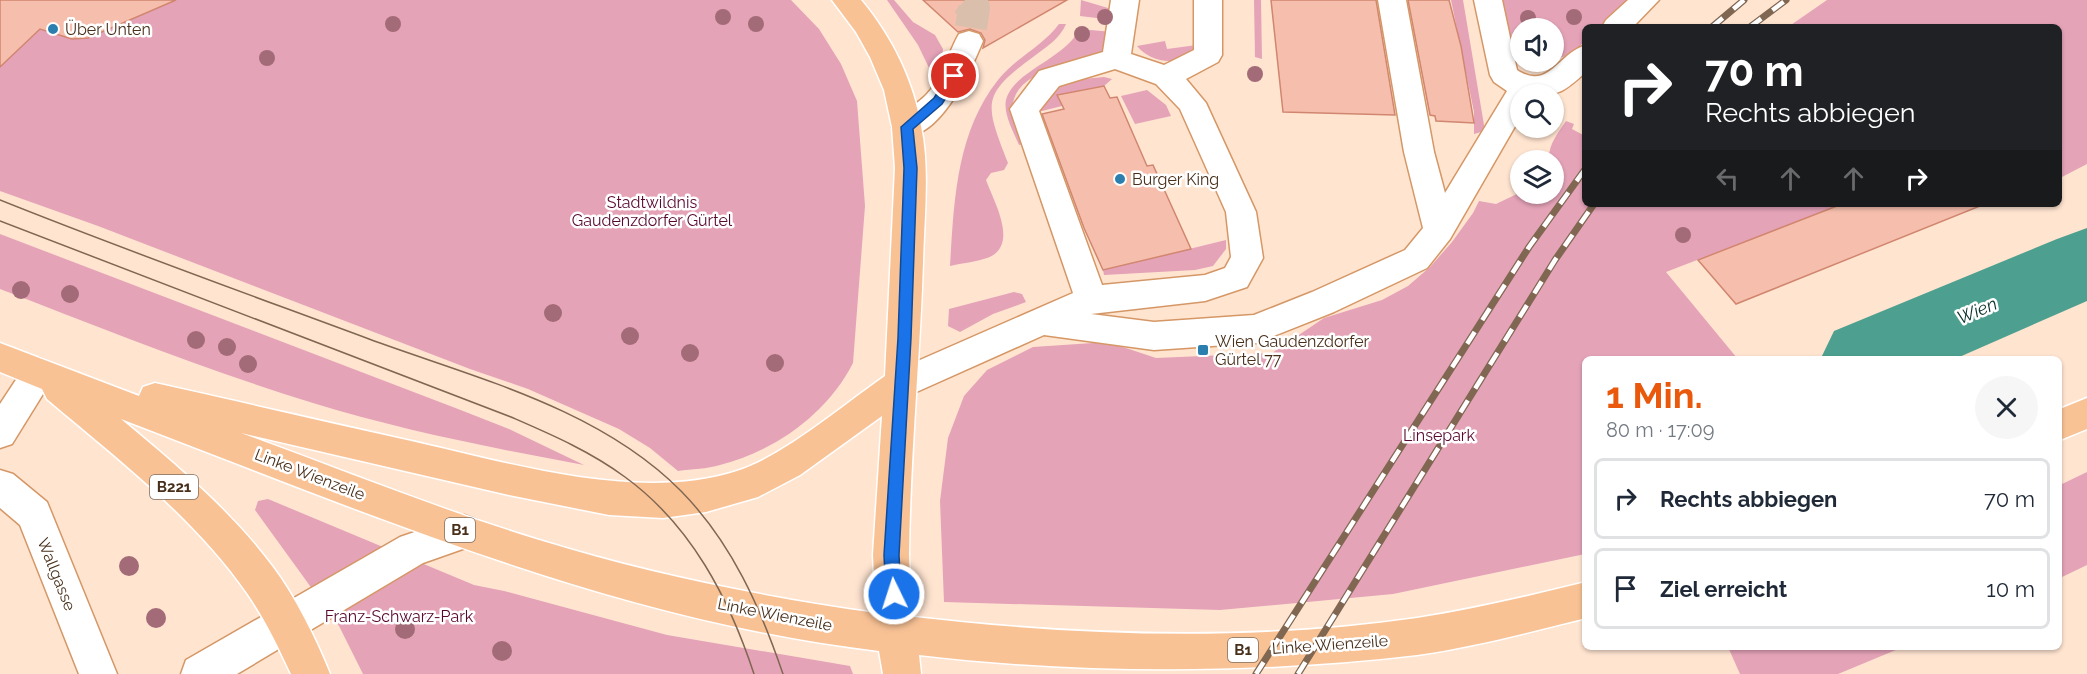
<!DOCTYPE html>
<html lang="de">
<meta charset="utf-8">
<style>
:root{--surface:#fff;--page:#f6f6f7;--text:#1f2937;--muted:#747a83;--line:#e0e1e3;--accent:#ea580c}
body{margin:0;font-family:Raleway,sans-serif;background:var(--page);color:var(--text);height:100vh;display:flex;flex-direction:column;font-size:22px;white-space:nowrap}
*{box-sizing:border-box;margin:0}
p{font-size:20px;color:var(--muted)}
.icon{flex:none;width:33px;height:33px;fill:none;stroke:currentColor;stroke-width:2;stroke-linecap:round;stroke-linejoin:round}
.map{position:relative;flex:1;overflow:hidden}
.sheet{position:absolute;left:1582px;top:356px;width:480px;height:294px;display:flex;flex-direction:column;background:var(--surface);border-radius:9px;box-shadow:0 2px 4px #0004}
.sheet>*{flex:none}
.banner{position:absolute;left:1582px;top:24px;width:480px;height:183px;border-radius:9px;box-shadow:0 2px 4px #0004;background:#202124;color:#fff;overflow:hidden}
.fabs{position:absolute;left:1510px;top:18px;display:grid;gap:12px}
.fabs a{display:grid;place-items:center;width:54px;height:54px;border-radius:50%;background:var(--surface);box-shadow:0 2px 4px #0004;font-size:30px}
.pin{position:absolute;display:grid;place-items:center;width:51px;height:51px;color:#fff;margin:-26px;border:3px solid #fff;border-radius:50%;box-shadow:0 2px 6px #0007}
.me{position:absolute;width:66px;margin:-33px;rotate:356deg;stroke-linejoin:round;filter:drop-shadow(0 0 4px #0008)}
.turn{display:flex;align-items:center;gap:21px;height:126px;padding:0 24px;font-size:27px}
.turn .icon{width:78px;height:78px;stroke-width:2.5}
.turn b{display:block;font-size:42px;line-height:51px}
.lanes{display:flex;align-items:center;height:57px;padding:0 24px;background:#0003;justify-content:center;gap:30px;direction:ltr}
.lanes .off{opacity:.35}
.round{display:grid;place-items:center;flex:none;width:63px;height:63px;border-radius:32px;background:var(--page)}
.head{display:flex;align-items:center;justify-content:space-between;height:102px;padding:0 24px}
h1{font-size:36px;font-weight:700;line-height:45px;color:var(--accent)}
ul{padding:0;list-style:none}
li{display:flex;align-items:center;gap:18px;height:81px;margin:0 12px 9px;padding:0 12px;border:3px solid var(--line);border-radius:9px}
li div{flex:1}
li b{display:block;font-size:22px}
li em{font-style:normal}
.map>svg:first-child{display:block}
.green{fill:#e5a3b8}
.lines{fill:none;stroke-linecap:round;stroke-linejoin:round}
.river{fill:#4da08f;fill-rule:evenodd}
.building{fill:#f6bfad;stroke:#d1866f;stroke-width:1.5}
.minor-tunnel{stroke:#dac0ac;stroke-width:32;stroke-dasharray:32 16;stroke-linecap:butt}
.minor-casing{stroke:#d59766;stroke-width:3}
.major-casing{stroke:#fff;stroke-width:3}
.minor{fill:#fff;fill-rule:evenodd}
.major{fill:#f9c295;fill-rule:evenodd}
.tram{stroke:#806752;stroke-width:1.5}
.rail-casing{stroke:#806752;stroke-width:7}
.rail{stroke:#fff;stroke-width:4.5;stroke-dasharray:14;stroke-linecap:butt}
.tree{fill:#a36b77}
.route{fill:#1a73e8;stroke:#114b97;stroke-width:1.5}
.poi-dot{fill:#2b7faf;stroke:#fff;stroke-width:2}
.labels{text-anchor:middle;stroke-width:5;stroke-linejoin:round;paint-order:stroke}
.shield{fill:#fff;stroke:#7f6d5f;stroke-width:1.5}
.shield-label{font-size:15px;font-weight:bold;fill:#482f1a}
.poi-label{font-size:16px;fill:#482f1a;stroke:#fff;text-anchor:start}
.park-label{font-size:16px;fill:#58082f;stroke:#fff}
.street-label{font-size:16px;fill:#482f1a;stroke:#fff}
.water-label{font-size:18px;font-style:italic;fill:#09322a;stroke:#fff}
</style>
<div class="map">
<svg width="2087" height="674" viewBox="0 0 2087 674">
<rect width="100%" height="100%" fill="#ffe4d0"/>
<g class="green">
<path d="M0 0H791L819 29 841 64 857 101 865 206 853 363C827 414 775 451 720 465 707 469 692 469 678 471L650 448 619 429 528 389 470 369 98 226 0 191Z"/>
<path d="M887 0H894L913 22 935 35 943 49 941 71 935 73 930 70 918 45Z"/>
<path d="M1081 0 1108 8 1114 13 1113 20 1080 16Z"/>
<path d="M1254 0H1261L1262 59 1255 57Z"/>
<path d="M1451 0H1463L1485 131 1474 134V112Z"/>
<path d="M1500 0H1628L1600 27H1586L1585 41C1575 51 1568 57 1554 59V28H1521V50C1505 36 1503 20 1500 0Z"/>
<path d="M1827 0H2087V164L2060 178V27H1788Z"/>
<path d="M1059 24H1066C1060 38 1049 45 1037 54 981 95 984 101 1008 163L1004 170 991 173 986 180C994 202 1020 246 987 258 976 262 962 263 950 266 954 202 956 133 998 80 1015 58 1042 47 1059 24Z"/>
<path d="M1079 29 1113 32V51C1085 59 1023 68 1014 99 1009 114 1017 130 1023 144L1019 145C1014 133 1003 114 1006 100 1013 71 1067 58 1079 29Z"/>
<path d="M1165 41 1167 49 1197 45C1186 68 1151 64 1137 46Z"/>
<path d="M1104 77 1112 79 1104 86 1058 95 1062 106 1034 113 1055 87 1083 79Z"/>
<path d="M1147 90 1166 105 1171 116 1135 124 1121 96Z"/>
<path d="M1566 121 1574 124 1572 129 1585 136 1586 204H1842L1666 272 1737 358H1586L1585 554 1393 594 1220 610 944 602 940 501 948 438 964 396 987 370 1033 347 1108 342 1156 358 1272 353 1324 318 1382 300 1408 286 1430 267 1452 242 1473 213 1479 201 1496 204 1521 192 1554 194V160H1549C1548 145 1558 133 1566 121Z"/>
<path d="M0 234 458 409 509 429 584 465C492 448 401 430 313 403 206 370 104 329 0 289Z"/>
<path d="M1226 240V249L1213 266 1195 270 1104 275 1103 270Z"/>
<path d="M1014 292 1022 294 1026 302 993 314 960 332 948 326 949 309Z"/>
<path d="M2087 472V565L2060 578V485Z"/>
<path d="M268 499 474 585 504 591 667 635 850 666 853 674H363L339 626 255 510 258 501Z"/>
<path d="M1728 647H1903L1838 674H1740Z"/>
</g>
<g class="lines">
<path class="river" d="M2087 228V301L1957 358H1821L1834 331 2057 239Z"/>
</g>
<g class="building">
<path d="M0 0H176L88 38 72 39 40 29 0 67Z"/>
<path d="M923 0H1067L983 48 985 40 981 33 970 29 958 32Z"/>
<path d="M1271 0H1376L1395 115 1283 112Z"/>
<path d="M1408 0H1449L1461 46 1474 123 1436 121 1435 116 1430 115Z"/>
<path d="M1104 86 1110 98 1117 97 1147 166 1153 165 1191 249 1103 270 1084 228 1042 114 1064 109 1057 95Z"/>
<path d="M1842 204H1980V206L1736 304 1698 260Z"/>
</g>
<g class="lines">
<path class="minor-tunnel" d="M965 0 974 8 969 41"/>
<g class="minor-casing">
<g id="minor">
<path d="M1111 0H1139L1131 54 1164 65 1194 50V0H1222V55L1218 62 1186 79 1206 103 1256 212 1263 258 1247 287 1205 301 1091 314 1154 322 1254 315 1312 292 1405 250 1423 228 1404 152 1378 0H1406L1434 152 1445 193 1507 91 1494 82 1490 75 1474 0H1502L1517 70C1549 91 1558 53 1586 45V72C1557 98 1559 94 1521 94V116L1450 239 1427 268 1334 312 1256 343 1154 350 1044 335 912 394 900 399 888 394 883 384 888 374 1073 293 1010 109 1039 71 1103 52ZM1115 69 1156 84 1180 109 1226 212 1231 257 1225 268 1205 275 1102 285 1039 111 1059 86Z"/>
<path d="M1628 0H1659L1633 27H1602L1606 20Z"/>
<path d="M969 31 979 34 983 41C971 70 937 147 897 135L892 127C900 112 916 106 927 94 943 77 948 53 959 34Z"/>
<path d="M39 358 51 363 56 373 12 444 0 448V404L27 363Z"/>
<path d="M0 470 13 474 47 502 117 674H79L20 525 0 508Z"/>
<path d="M464 515 477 520 482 532 477 544 423 563 237 674H181L186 660 400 537Z"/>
</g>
</g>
<g class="major-casing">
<g id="major">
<path d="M832 0H861C891 36 913 80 921 126 930 170 924 218 923 262 920 359 910 457 909 554 909 575 912 596 914 617 1079 636 1251 642 1417 618 1474 609 1530 596 1586 582V618C1530 632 1474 647 1417 655 1255 674 1081 674 919 655L921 674H883L879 651C615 620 368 513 121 419 175 464 230 510 272 566 296 598 315 637 330 674H291C278 646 265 619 247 593 195 518 117 458 47 399L42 389 0 372V343L139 396 143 387 155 383C240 402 326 422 411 441 510 463 638 503 737 471 784 456 843 405 885 376L895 168 892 127 884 90 870 57 856 32ZM882 416 873 555 876 613C762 597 649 574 539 540 438 509 340 469 241 433L509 495 609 515 663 518 706 512 758 497 800 475Z"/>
<path d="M2087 398V429L2060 440V409Z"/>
</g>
</g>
<use href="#minor" class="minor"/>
<use href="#major" class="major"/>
<g class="tram">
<path d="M0 200C122 249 245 293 369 339 475 378 599 408 681 491 732 543 760 607 783 674"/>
<path d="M0 221 511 417C550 434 590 451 625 477 691 525 729 598 754 674"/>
</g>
<g class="rail-casing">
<g id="rail">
<path d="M1712 27 1744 0"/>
<path d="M1750 27 1786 0"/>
<path d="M1256 674 1529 247 1586 168"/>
<path d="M1298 674 1555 260 1594 204"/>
</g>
</g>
<use href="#rail" class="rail"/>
</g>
<g class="tree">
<circle cx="723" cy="17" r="8"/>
<circle cx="1105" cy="17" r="8"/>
<circle cx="1574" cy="17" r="8"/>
<circle cx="1528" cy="18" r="8"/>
<circle cx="393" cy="24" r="8"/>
<circle cx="756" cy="24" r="8"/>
<circle cx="1082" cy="34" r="8"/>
<circle cx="267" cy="58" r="8"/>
<circle cx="1255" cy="74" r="8"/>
<circle cx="1683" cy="235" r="8"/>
<circle cx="21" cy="290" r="9"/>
<circle cx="70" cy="294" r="9"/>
<circle cx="553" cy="313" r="9"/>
<circle cx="630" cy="336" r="9"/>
<circle cx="196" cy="340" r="9"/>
<circle cx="227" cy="347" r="9"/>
<circle cx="690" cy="353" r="9"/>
<circle cx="775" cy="363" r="9"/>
<circle cx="248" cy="364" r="9"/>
<circle cx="129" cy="566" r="10"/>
<circle cx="156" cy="618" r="10"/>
<circle cx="405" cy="629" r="10"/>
<circle cx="502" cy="651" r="10"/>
</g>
<path class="route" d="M954 71 960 76 942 104 913 129 917 168 911 338 899 555 901 594 899 599 894 602 888 599 886 594 884 555 898 338 904 168 901 127 934 98 950 73Z"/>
<g class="poi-dot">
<circle cx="53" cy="29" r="6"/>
<circle cx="1120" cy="179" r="6"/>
<rect x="1197" y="344" width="12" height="12" rx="3"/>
</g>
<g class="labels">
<g class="shield">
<rect x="150" y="475" width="48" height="24" rx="4.5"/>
<rect x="445" y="518" width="30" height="24" rx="4.5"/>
<rect x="1228" y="638" width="30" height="24" rx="4.5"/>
</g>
<g class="shield-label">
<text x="174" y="492">B221</text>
<text x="460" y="535">B1</text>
<text x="1243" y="655">B1</text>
</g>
<g class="poi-label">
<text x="65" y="35">Über Unten</text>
<text x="1132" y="185">Burger King</text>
<text x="1215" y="347">Wien Gaudenzdorfer<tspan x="1215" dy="18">Gürtel 77</tspan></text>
</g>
<g class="park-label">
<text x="652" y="208">Stadtwildnis<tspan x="652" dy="18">Gaudenzdorfer Gürtel</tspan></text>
<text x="1439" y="441">Linsepark</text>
<text x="399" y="622">Franz-Schwarz-Park</text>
</g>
<g class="street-label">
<text transform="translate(310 474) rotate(21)" y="6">Linke Wienzeile</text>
<text transform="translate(57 574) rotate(68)" y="6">Wallgasse</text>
<text transform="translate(775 614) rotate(11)" y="6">Linke Wienzeile</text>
<text transform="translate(1330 644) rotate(-4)" y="6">Linke Wienzeile</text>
</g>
<g class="water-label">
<text transform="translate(1977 311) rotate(-23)" y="6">Wien</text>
</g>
</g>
</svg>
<div class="fabs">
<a><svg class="icon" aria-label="sound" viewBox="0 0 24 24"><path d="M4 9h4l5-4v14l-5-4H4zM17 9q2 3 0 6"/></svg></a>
<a><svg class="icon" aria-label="search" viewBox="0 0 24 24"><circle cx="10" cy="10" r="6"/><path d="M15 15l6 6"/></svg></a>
<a><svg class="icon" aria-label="layers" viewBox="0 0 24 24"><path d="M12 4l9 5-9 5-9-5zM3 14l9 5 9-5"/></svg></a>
</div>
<div class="pin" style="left:954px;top:76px;background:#d93025"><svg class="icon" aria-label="arrive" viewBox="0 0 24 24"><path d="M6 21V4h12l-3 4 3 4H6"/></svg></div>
<svg class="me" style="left:894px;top:594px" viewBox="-20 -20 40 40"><circle r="17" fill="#1a73e8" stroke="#fff" stroke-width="3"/><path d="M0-11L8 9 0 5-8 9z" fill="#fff"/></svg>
<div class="banner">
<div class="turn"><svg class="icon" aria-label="right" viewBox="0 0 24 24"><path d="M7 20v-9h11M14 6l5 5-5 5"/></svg><div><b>70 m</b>Rechts abbiegen</div></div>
<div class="lanes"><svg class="icon off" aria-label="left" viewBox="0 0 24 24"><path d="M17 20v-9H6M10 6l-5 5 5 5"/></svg><svg class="icon off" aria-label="ahead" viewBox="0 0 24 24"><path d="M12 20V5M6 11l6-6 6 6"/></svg><svg class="icon off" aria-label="ahead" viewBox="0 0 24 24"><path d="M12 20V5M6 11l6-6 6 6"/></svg><svg class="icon" aria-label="right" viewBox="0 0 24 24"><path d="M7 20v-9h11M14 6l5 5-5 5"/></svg></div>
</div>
<section class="sheet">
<div class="head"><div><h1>1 Min.</h1><p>80 m · 17:09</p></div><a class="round"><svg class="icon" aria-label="close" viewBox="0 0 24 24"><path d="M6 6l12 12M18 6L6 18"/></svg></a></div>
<ul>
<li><svg class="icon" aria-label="right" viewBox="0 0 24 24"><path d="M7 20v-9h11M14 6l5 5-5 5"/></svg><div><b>Rechts abbiegen</b></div><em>70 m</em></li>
<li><svg class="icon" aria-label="arrive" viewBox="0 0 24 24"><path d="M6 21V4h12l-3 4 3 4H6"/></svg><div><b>Ziel erreicht</b></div><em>10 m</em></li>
</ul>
</section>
</div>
